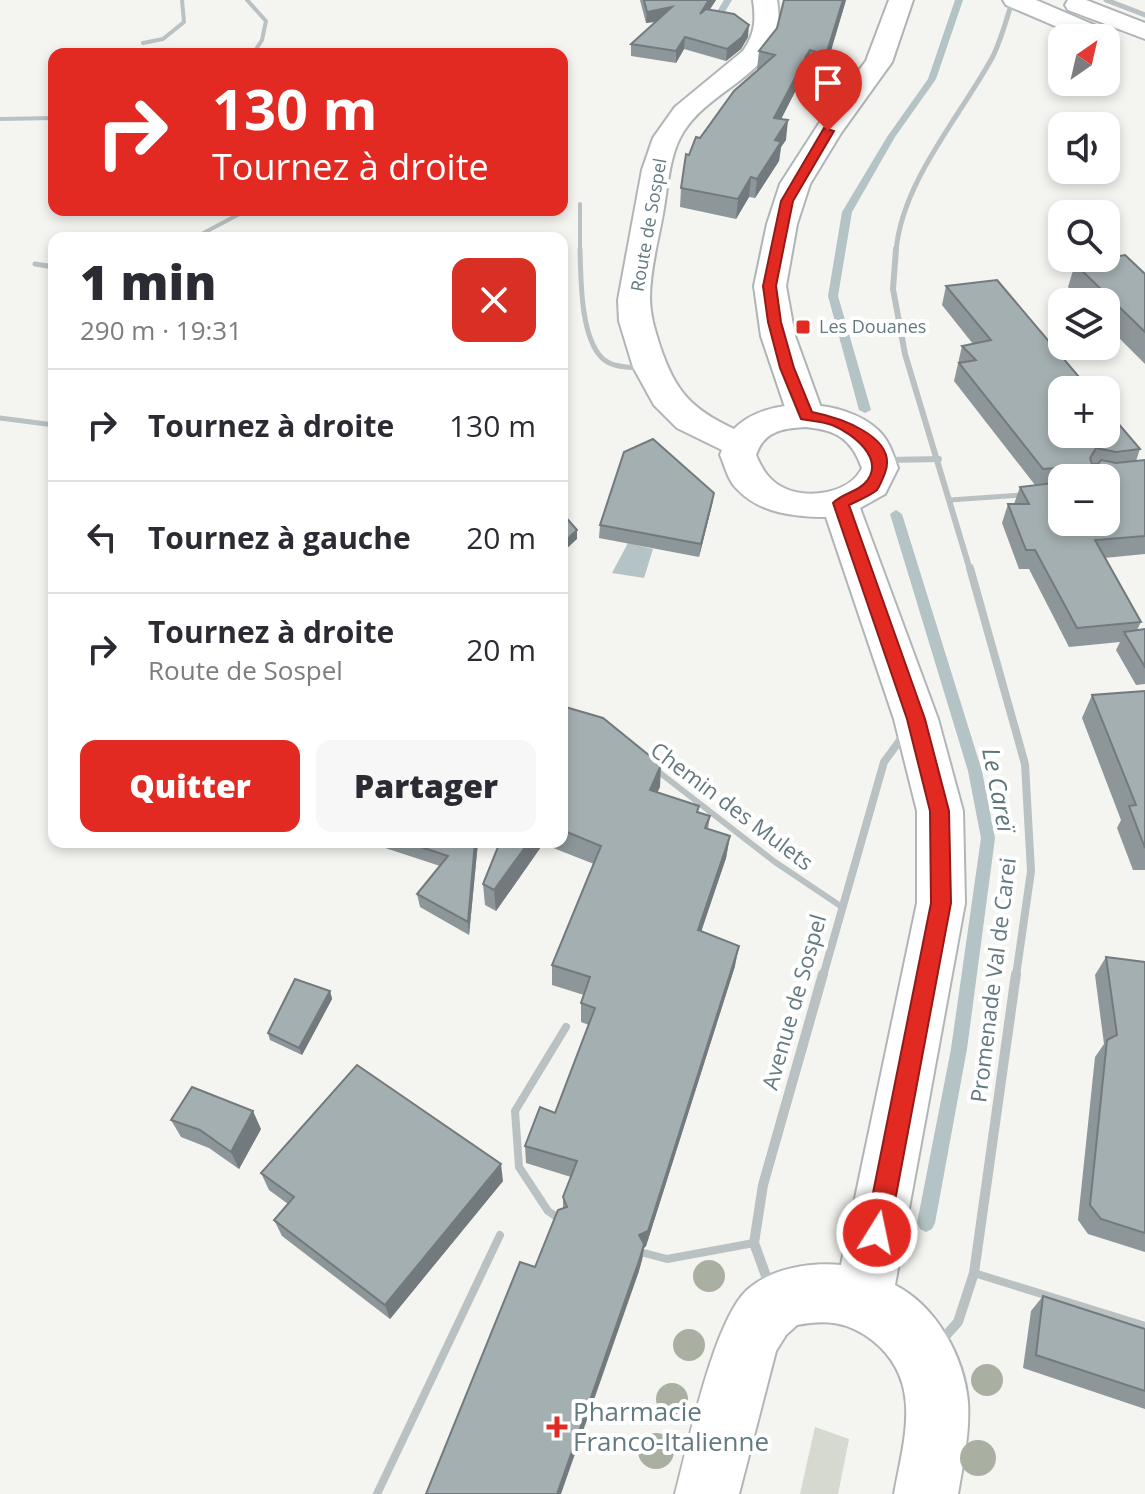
<!DOCTYPE html>
<html lang="fr">
<meta charset="utf-8">
<style>
:root{--surface:#fff;--page:#f7f7f7;--text:#2b2b33;--muted:#7c7c81;--line:#e1e1e2;--accent:#e22a23}
body{margin:0;font-family:"Open Sans",sans-serif;background:var(--page);color:var(--text);height:100vh;display:flex;flex-direction:column;font-size:30px;white-space:nowrap}
*{box-sizing:border-box;margin:0}
p{font-size:26px;color:var(--muted)}
.icon{flex:none;width:44px;height:44px;fill:none;stroke:currentColor;stroke-width:2;stroke-linecap:round;stroke-linejoin:round}
.map{position:relative;flex:1;overflow:hidden}
.side{position:absolute;left:48px;top:232px;width:520px;height:616px;display:flex;flex-direction:column;background:var(--surface);border-radius:16px;box-shadow:0 4px 12px #0003}
.side>*{flex:none}
.guide{position:absolute;left:48px;top:48px;width:520px;height:168px;border-radius:16px;box-shadow:0 4px 12px #0003;background:#e22a23;color:#fff;overflow:hidden}
.needle{width:52px;rotate:34deg}
.buttons{position:absolute;left:1048px;top:24px;display:grid;gap:16px}
.buttons a{display:grid;place-items:center;width:72px;height:72px;border-radius:16px;background:var(--surface);box-shadow:0 4px 12px #0003;font-size:40px}
.pin{position:absolute;display:grid;place-items:center;width:68px;height:68px;color:#fff;margin:-82px -34px;border-radius:50% 50% 50% 0;rotate:-45deg;box-shadow:0 0 8px #0007}
.pin .icon{rotate:45deg}
.me{position:absolute;width:88px;margin:-44px;rotate:10deg;stroke-linejoin:round;filter:drop-shadow(0 0 6px #0008)}
.turn{display:flex;align-items:center;gap:28px;height:168px;padding:0 32px;font-size:36px}
.turn .icon{width:104px;height:104px;stroke-width:2.5}
.turn b{display:block;font-size:56px;line-height:68px}
.round{display:grid;place-items:center;flex:none;width:84px;height:84px;border-radius:16px;background:var(--page)}
.headline{display:flex;align-items:center;justify-content:space-between;height:136px;padding:0 32px}
h1{font-size:48px;font-weight:800;line-height:60px}
.action{display:flex;gap:16px;margin-top:auto;padding:16px 32px}
.action a{flex:1;height:92px;border-radius:16px;background:var(--accent);color:#fff;font-size:32px;font-weight:800;line-height:92px;text-align:center}
.action a+a{background:var(--page);color:var(--text)}
ul{padding:0;list-style:none}
li{display:flex;align-items:center;gap:24px;height:112px;padding:0 32px;border-top:2px solid var(--line)}
li div{flex:1}
li b{display:block;font-size:30px}
li em{font-style:normal}
.map>svg:first-child{display:block}
.green{fill:#d5d9cf}
.water{fill:#b4c3c5}
.lines{fill:none;stroke-linecap:round;stroke-linejoin:round}
.stream{fill:#b4c3c5;fill-rule:evenodd}
.secondary-casing{stroke:#adb5b7;stroke-width:4}
.primary-casing{stroke:#b0b6b8;stroke-width:4}
.highway-casing{stroke:#b0b5b7;stroke-width:4}
.lane-far3{stroke:#bac1c3;stroke-width:4}
.lane-far2{stroke:#bac1c3;stroke-width:5}
.lane-far1{stroke:#bac1c3;stroke-width:6}
.lane{stroke:#bac1c3;stroke-width:8}
.street-far3{stroke:#bac1c3;stroke-width:5}
.street-far2{stroke:#bac1c3;stroke-width:6}
.street-far1{stroke:#bac1c3;stroke-width:8}
.street{stroke:#bac1c3;stroke-width:10}
.secondary{fill:#fff;fill-rule:evenodd}
.primary{fill:#fff;fill-rule:evenodd}
.highway{fill:#fff;fill-rule:evenodd}
.tree{fill:#a9b0a2}
.wall{fill:#8d9699}
.shaded-wall{fill:#737a7d}
.building{fill:#a4afb2;stroke:#737a7d;stroke-width:2}
.route{fill:#e22a23;stroke:#931b17;stroke-width:2}
.poi-dot{fill:#e22a23;stroke:#fff;stroke-width:3}
.labels{text-anchor:middle;stroke-width:8;stroke-linejoin:round;paint-order:stroke}
.far-street-label{font-size:18px;fill:#637a81;stroke:#fff}
.far-poi-label{font-size:18px;fill:#637a81;stroke:#fff;text-anchor:start}
.street-label{font-size:22px;fill:#637a81;stroke:#fff}
.water-label{font-size:24px;font-style:italic;fill:#5a7678;stroke:#fff}
.near-poi-label{font-size:26px;fill:#637a81;stroke:#fff;text-anchor:start}
</style>
<div class="map">
<svg width="1145" height="1494" viewBox="0 0 1145 1494">
<rect width="100%" height="100%" fill="#f4f4f0"/>
<path class="green" d="M815 1427 849 1439 838 1494H800Z"/>
<path class="water" d="M628 543 653 549 644 578 612 573Z"/>
<g class="lines">
<g class="stream">
<path d="M724 0H732L719 22 723 24 719 26 711 25 710 23Z"/>
<path d="M955 0H963L936 79 895 137 852 212 838 296 871 410 865 413 859 410 828 296 842 212 887 137 928 79Z"/>
<path d="M896 510 902 514 982 771 995 838 967 1049 935 1223 932 1229 926 1232 920 1229 917 1223 951 1049 981 838 968 771 890 514Z"/>
</g>
<g class="secondary-casing">
<path id="secondary" d="M889 0H913L892 62 841 133 810 184 797 224 786 286 795 336 824 416 818 424 806 427 794 424 788 416 761 336 754 286 767 224 780 184 818 125 866 61Z"/>
</g>
<g class="primary-casing">
<path id="primary" d="M753 0H777C790 73 716 82 684 131 669 154 668 187 663 214 658 242 650 270 650 298 650 315 655 330 660 346 675 391 691 409 734 429 767 395 844 398 878 430 889 440 893 454 898 468L885 494 860 508 938 719 963 811 965 903 895 1285C936 1306 964 1356 968 1402 970 1433 963 1464 958 1494H894C904 1439 924 1381 872 1340 849 1322 826 1319 797 1325L786 1335 776 1351 739 1494H675C688 1446 713 1322 747 1290 771 1268 811 1262 841 1265L917 903V811L894 719 826 517C795 517 759 513 737 489 728 481 725 466 720 455L722 450 677 428 654 405 633 367 619 321 618 300 642 170 653 138 675 107 743 51C755 34 756 20 753 0ZM806 427C836 430 851 438 862 468 850 493 808 500 784 488 769 481 762 469 756 455 764 431 783 428 806 427Z"/>
</g>
<g class="highway-casing">
<g id="highway">
<path d="M1003 0H1036L1113 33 1117 38 1106 45V38H1083L1006 5Z"/>
<path d="M1068 0H1086L1145 23V39L1068 10 1065 5Z"/>
</g>
</g>
<g class="lane-far3">
<path d="M247 0 266 21 262 40 253 54"/>
<path d="M143 43 163 39 184 22 182 0"/>
<path d="M0 119 54 118"/>
<path d="M580 204V251"/>
<path d="M194 238 247 210"/>
</g>
<g class="lane-far2">
<path d="M580 249C581 278 580 336 602 358 611 367 626 367 638 368"/>
<path d="M35 264 54 267"/>
<path d="M0 418 54 425"/>
<path d="M950 500 1023 495"/>
</g>
<path class="lane-far1" d="M655 769 775 862 842 907"/>
<g class="lane">
<path d="M561 1220 548 1211 519 1167 515 1111 566 1027"/>
<path d="M644 1253 667 1259 754 1243"/>
<path d="M974 1273 1145 1326"/>
<path d="M377 1494 500 1235"/>
</g>
<g class="street-far3">
<path d="M1106 0 1145 15"/>
<path d="M896 251C902 182 959 118 992 58 1001 41 1006 19 1013 0"/>
</g>
<g class="street-far2">
<path d="M896 249 893 289 905 354 970 570"/>
<path d="M888 460 939 459"/>
</g>
<g class="street-far1">
<path d="M970 568 1025 764 1031 871 1016 976"/>
<path d="M823 976 884 762 906 732"/>
</g>
<g class="street">
<path d="M770 1287 754 1243 763 1185 823 974"/>
<path d="M940 1342 958 1322 974 1273 1016 974"/>
</g>
<use href="#secondary" class="secondary"/>
<use href="#primary" class="primary"/>
<use href="#highway" class="highway"/>
</g>
<g class="tree">
<circle cx="709" cy="1276" r="16"/>
<circle cx="689" cy="1345" r="16"/>
<circle cx="987" cy="1380" r="16"/>
<circle cx="672" cy="1399" r="16"/>
<circle cx="656" cy="1451" r="18"/>
<circle cx="978" cy="1458" r="18"/>
</g>
<g class="wall">
<path d="M640 0H716L709 10 748 37 741 49 726 61 684 49 676 63 631 56V44L656 22 646 23Z"/>
<path d="M846 0 824 74 807 68 804 83 800 82 781 119 786 140 781 147 779 161 755 198 749 197 736 219 680 207 681 188 689 155 700 138 758 70 757 69 759 51Z"/>
<path d="M1075 264 1145 274V364L1106 325V302H1083L1068 287Z"/>
<path d="M946 286 1140 449 1136 461 1145 460V554L1104 558 1141 622 1137 630 1145 629V684L1136 685 1116 650 1120 642 1069 647 1029 569H1019L1002 523 1008 504H1014L1020 487 1035 485 954 381 962 346 973 344 942 305Z"/>
<path d="M714 493 712 505 699 557 599 538 600 525Z"/>
<path d="M1145 691V870H1133L1117 828 1121 820 1082 718 1092 695Z"/>
<path d="M562 706 660 787 657 792 699 812 710 816 708 829 730 836 726 858 701 931 735 966 646 1246 644 1248 642 1260 638 1274 535 1267 563 1208V1197L571 1177 526 1163 525 1146 555 1113 589 1025 581 1022V1003L584 995 552 985V965L594 864 543 844 496 911 485 905 483 884 500 842H562Z"/>
<path d="M367 842H478L469 935 420 907 417 894 440 866Z"/>
<path d="M1106 957 1145 962V1252L1088 1234 1078 1220 1095 1057 1104 1044 1095 975Z"/>
<path d="M330 991 332 999 302 1055 270 1040 268 1033Z"/>
<path d="M171 1120 261 1129 239 1169 209 1148 181 1137Z"/>
<path d="M261 1173 503 1181 390 1319 282 1236 274 1220 288 1204 269 1190Z"/>
<path d="M1043 1296 1145 1329V1409L1023 1368 1031 1311Z"/>
</g>
<g class="shaded-wall">
<path d="M709 0H716L700 25V14Z"/>
<path d="M843 0H846L824 74 826 55Z"/>
<path d="M672 7 671 19 646 23 647 12Z"/>
<path d="M749 25 748 37 741 49 726 61 727 49Z"/>
<path d="M685 37 684 49 676 63V51Z"/>
<path d="M810 50 806 79 804 83 807 64 805 58Z"/>
<path d="M803 63 800 82 772 137 774 118Z"/>
<path d="M788 120 786 140 781 147 779 161 755 198 757 179 775 140Z"/>
<path d="M751 177 749 197 736 219 738 199Z"/>
<path d="M714 493 712 505 699 557 701 544Z"/>
<path d="M577 530V539L562 553V544Z"/>
<path d="M661 765 660 787 648 812 650 790Z"/>
<path d="M730 836 726 858 695 950 698 930Z"/>
<path d="M475 842H478L469 935 468 922Z"/>
<path d="M529 842H543V844L496 911 494 890Z"/>
<path d="M739 946 735 966 646 1246 644 1248 642 1260 638 1274 561 1494H557L639 1235Z"/>
<path d="M330 991 332 999 302 1055 299 1048Z"/>
<path d="M253 1111 261 1129 239 1169 231 1152Z"/>
<path d="M501 1164 503 1181 390 1319 385 1305Z"/>
</g>
<g class="building">
<path d="M644 0H709L700 14 706 9 734 14 749 25 742 37 727 49 685 37 676 51 631 44 672 7 647 12Z"/>
<path d="M784 0H843L826 55 810 50 805 58 808 61 807 64 803 63 774 118 788 120 775 140 781 142 757 179 751 177 738 199 681 188 686 154 689 155 696 137 700 138 734 91 775 55 759 51 777 28Z"/>
<path d="M1125 255 1145 274V332L1075 264Z"/>
<path d="M997 280 1090 390H1062V434H1106V409L1140 449 1116 452 1096 448 1090 458 1092 464H1098L1101 460 1116 463 1145 460V536L1095 540 1141 622 1077 628 1035 550H1026L1008 504H1029L1020 487 1054 483 1051 480 1062 478V522H1106V478H1066H1070L1074 472 1069 467 1043 469 959 363 976 360 962 346 991 340 946 286Z"/>
<path d="M653 439 714 493 701 544 600 525 624 452Z"/>
<path d="M562 513 577 530 562 544Z"/>
<path d="M1145 629V667L1124 632Z"/>
<path d="M1145 691V848L1129 806 1136 805 1092 695Z"/>
<path d="M562 706 603 718 661 765 650 790 699 806 697 812 710 816 705 828 730 836 698 930 739 946 648 1231 639 1235 644 1244 640 1258 557 1494H426L520 1262 535 1267 558 1210 567 1207 563 1197 577 1161 525 1146 540 1107 555 1113 595 1008 581 1003 590 977 552 965 601 846 562 830Z"/>
<path d="M406 842H475L468 922 417 894 448 856Z"/>
<path d="M500 842H529L494 890 483 884Z"/>
<path d="M1106 957 1145 962V1233L1101 1219 1090 1205 1107 1040 1117 1035Z"/>
<path d="M295 979 330 991 299 1048 268 1033Z"/>
<path d="M357 1065 501 1164 385 1305 274 1220 294 1197 261 1173Z"/>
<path d="M192 1087 253 1111 231 1152 200 1130 171 1120Z"/>
<path d="M1043 1296 1145 1329V1391L1036 1355Z"/>
</g>
<path class="route" d="M824 128 834 131 793 201 776 286 781 322 794 368 812 412C837 417 899 436 885 473 883 478 880 486 877 490 870 496 857 501 849 505L925 719 949 811 951 903 889 1233 885 1242 877 1245 869 1242 865 1233 931 903 930 811 907 719 833 503C841 494 857 492 865 483 887 459 852 433 832 425 823 422 811 421 801 419L780 368 768 322 763 286 781 201Z"/>
<g class="poi-dot">
<rect x="795" y="319" width="16" height="16" rx="4"/>
<path d="M553 1415h8v8h8v8h-8v8h-8v-8h-8v-8h8z"/>
</g>
<g class="labels">
<g class="far-street-label">
<text transform="translate(649 225) rotate(-80)" y="6">Route de Sospel</text>
</g>
<g class="far-poi-label">
<text x="819" y="333">Les Douanes</text>
</g>
<g class="street-label">
<text transform="translate(732 806) rotate(37)" y="8">Chemin des Mulets</text>
<text transform="translate(993 980) rotate(-83)" y="8">Promenade Val de Carei</text>
<text transform="translate(794 1002) rotate(-74)" y="8">Avenue de Sospel</text>
</g>
<g class="water-label">
<text transform="translate(998 790) rotate(79)" y="8">Le Careï</text>
</g>
<g class="near-poi-label">
<text x="573" y="1421">Pharmacie<tspan x="573" dy="30">Franco-Italienne</tspan></text>
</g>
</g>
</svg>
<div class="buttons">
<a><svg class="needle" viewBox="-14 -14 28 28"><path d="M0-13l5 13h-10z" fill="#e53935"/><path d="M0 13l5-13h-10z" fill="#7c7c81"/></svg></a>
<a><svg class="icon" aria-label="sound" viewBox="0 0 24 24"><path d="M4 9h4l5-4v14l-5-4H4zM17 9q2 3 0 6"/></svg></a>
<a><svg class="icon" aria-label="search" viewBox="0 0 24 24"><circle cx="10" cy="10" r="6"/><path d="M15 15l6 6"/></svg></a>
<a><svg class="icon" aria-label="layers" viewBox="0 0 24 24"><path d="M12 4l9 5-9 5-9-5zM3 14l9 5 9-5"/></svg></a>
<a>+</a>
<a>−</a>
</div>
<div class="pin" style="left:828px;top:131px;background:#d93025"><svg class="icon" aria-label="arrive" viewBox="0 0 24 24"><path d="M6 21V4h12l-3 4 3 4H6"/></svg></div>
<svg class="me" style="left:877px;top:1233px" viewBox="-20 -20 40 40"><circle r="17" fill="#e22a23" stroke="#fff" stroke-width="3"/><path d="M0-11L8 9 0 5-8 9z" fill="#fff"/></svg>
<div class="guide">
<div class="turn"><svg class="icon" aria-label="right" viewBox="0 0 24 24"><path d="M7 20v-9h11M14 6l5 5-5 5"/></svg><div><b>130 m</b>Tournez à droite</div></div>
</div>
<section class="side">
<div class="headline"><div><h1>1 min</h1><p>290 m · 19:31</p></div><a class="round" style="background:#d93025;color:#fff"><svg class="icon" aria-label="close" viewBox="0 0 24 24"><path d="M6 6l12 12M18 6L6 18"/></svg></a></div>
<ul>
<li><svg class="icon" aria-label="right" viewBox="0 0 24 24"><path d="M7 20v-9h11M14 6l5 5-5 5"/></svg><div><b>Tournez à droite</b></div><em>130 m</em></li>
<li><svg class="icon" aria-label="left" viewBox="0 0 24 24"><path d="M17 20v-9H6M10 6l-5 5 5 5"/></svg><div><b>Tournez à gauche</b></div><em>20 m</em></li>
<li><svg class="icon" aria-label="right" viewBox="0 0 24 24"><path d="M7 20v-9h11M14 6l5 5-5 5"/></svg><div><b>Tournez à droite</b><p>Route de Sospel</p></div><em>20 m</em></li>
</ul>
<div class="action"><a>Quitter</a><a>Partager</a></div>
</section>
</div>
